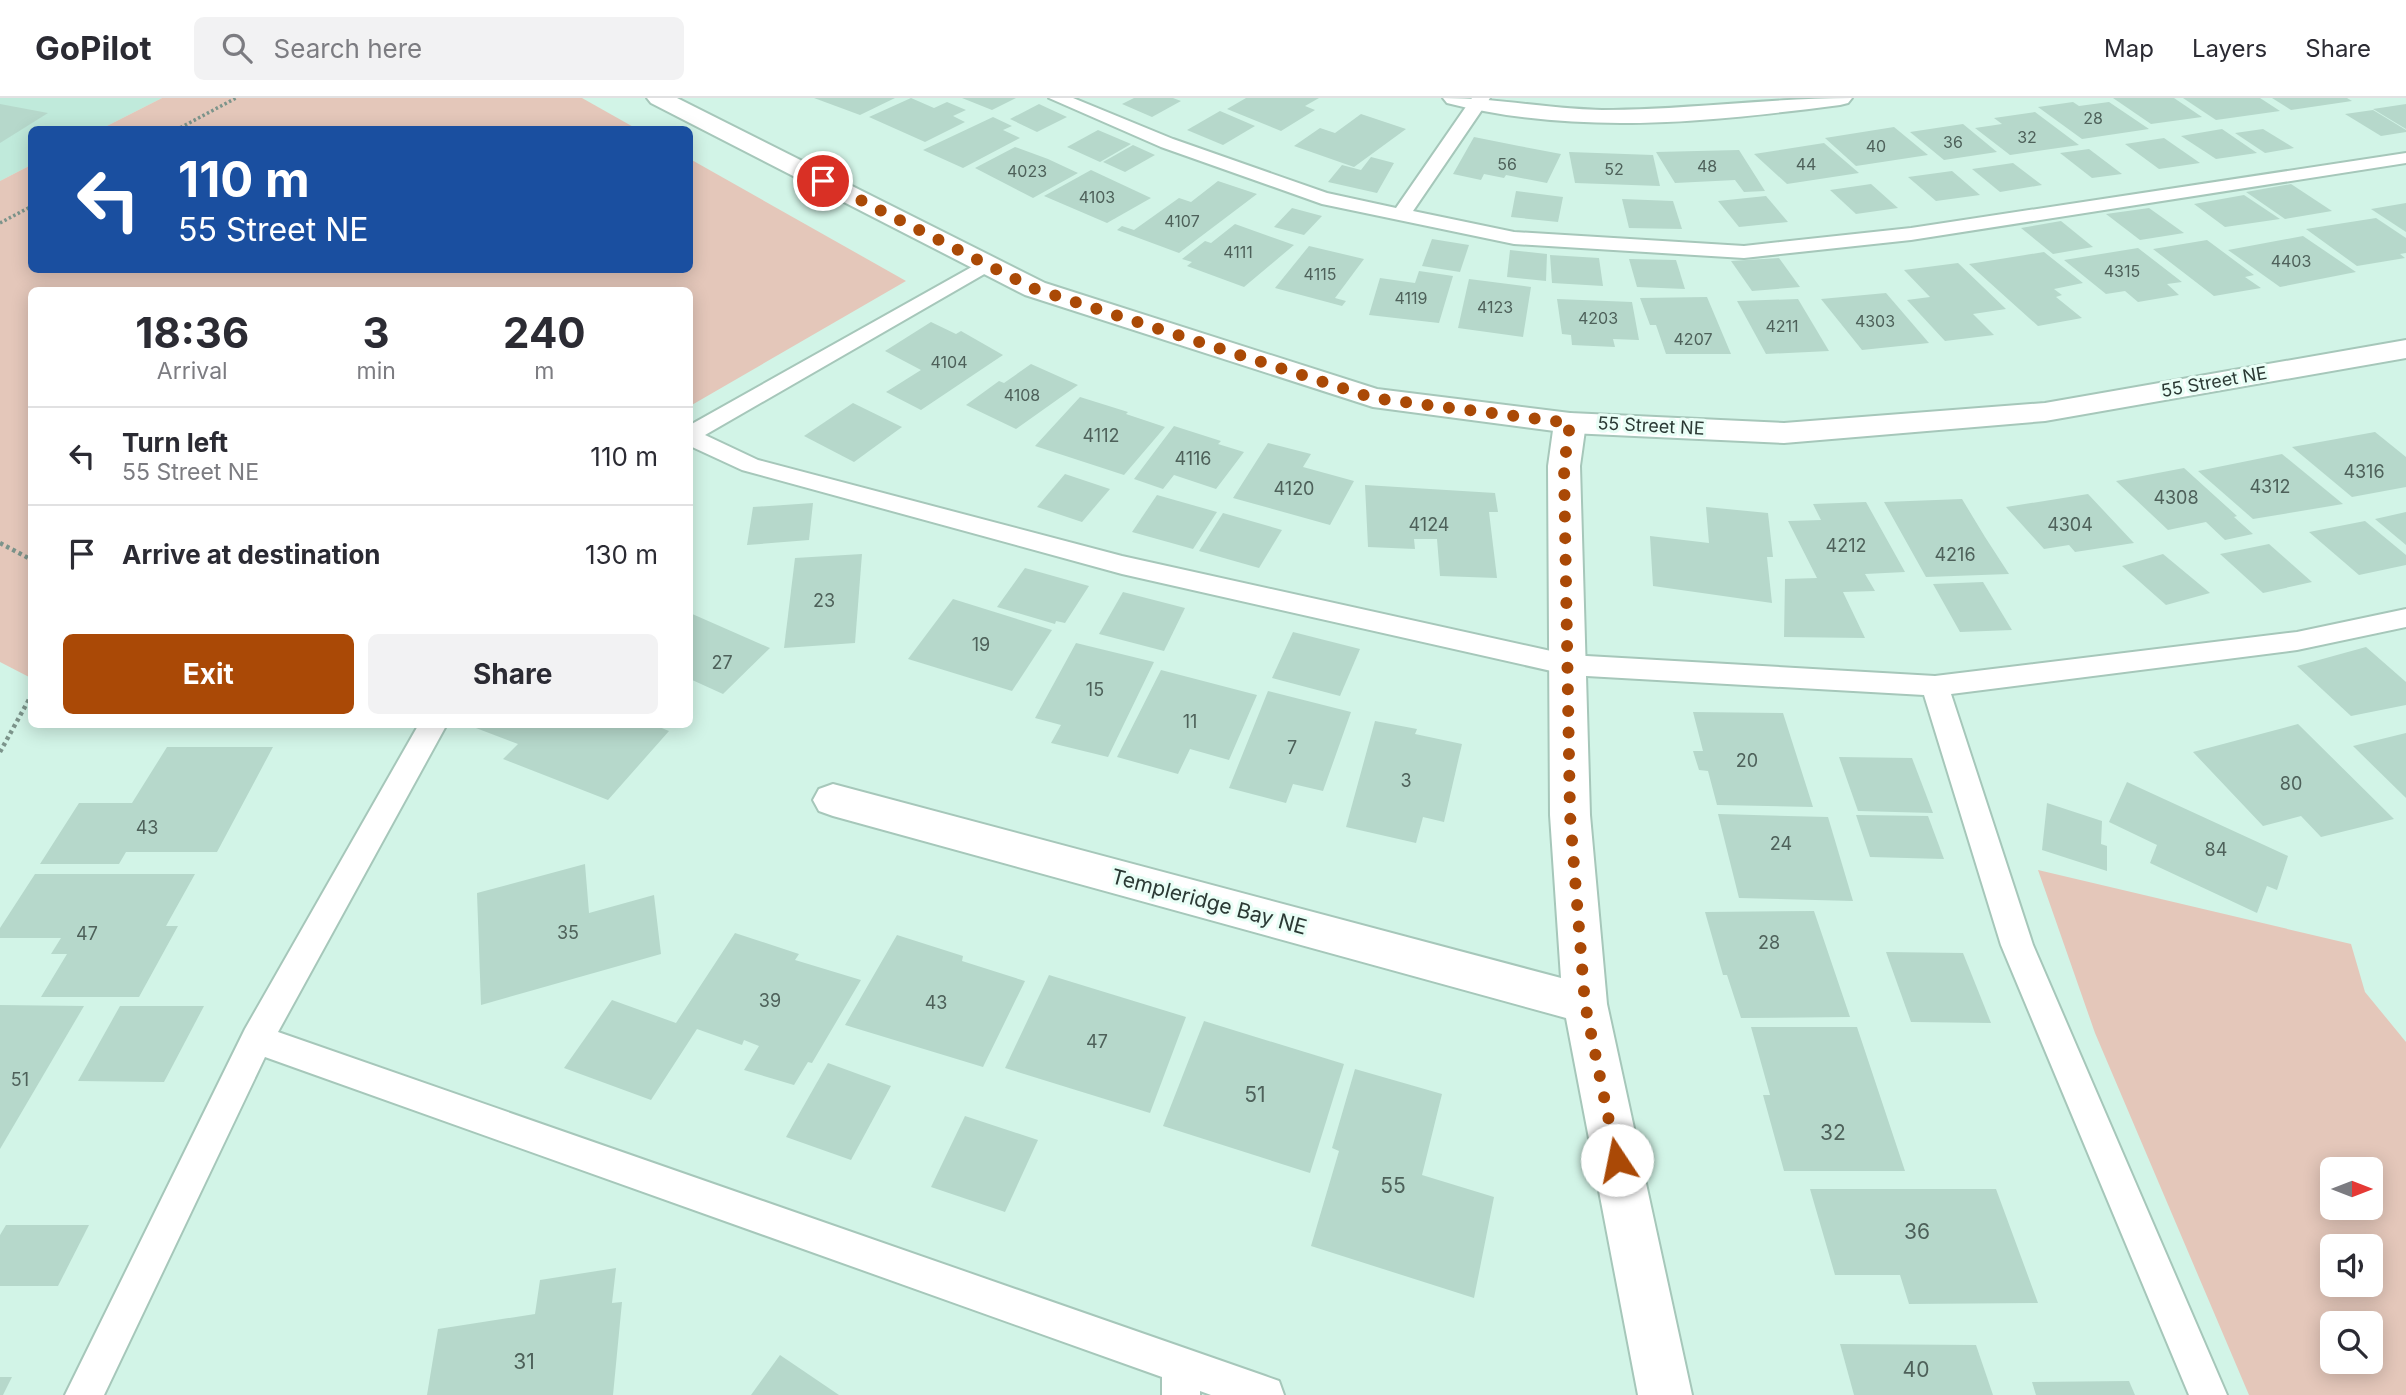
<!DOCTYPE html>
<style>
:root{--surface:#fff;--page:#f2f2f3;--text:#2b2b33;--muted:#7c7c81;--line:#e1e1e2;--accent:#aa4906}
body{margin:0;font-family:Inter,sans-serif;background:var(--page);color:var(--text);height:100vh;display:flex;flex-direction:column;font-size:26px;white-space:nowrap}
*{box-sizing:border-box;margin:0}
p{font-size:23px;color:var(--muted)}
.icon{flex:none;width:38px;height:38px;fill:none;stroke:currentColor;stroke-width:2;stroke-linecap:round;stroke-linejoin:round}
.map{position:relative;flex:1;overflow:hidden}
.side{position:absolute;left:28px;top:189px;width:665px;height:441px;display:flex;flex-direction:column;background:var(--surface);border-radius:10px;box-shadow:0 4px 18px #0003}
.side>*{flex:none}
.top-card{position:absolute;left:28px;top:28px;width:665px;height:147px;border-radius:10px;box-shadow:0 4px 18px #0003;background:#1a4fa0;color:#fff;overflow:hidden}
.needle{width:46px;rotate:90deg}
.controls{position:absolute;left:2320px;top:1059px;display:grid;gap:14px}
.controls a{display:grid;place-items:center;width:63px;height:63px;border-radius:10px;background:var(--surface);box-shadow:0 4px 18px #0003;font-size:35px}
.pin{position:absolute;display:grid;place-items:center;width:60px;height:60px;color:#fff;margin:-30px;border:4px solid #fff;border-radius:50%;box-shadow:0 2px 7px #0007}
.me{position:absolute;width:77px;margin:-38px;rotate:349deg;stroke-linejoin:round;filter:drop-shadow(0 0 5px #0008)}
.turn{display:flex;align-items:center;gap:24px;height:147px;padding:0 35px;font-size:32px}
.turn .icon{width:91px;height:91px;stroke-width:2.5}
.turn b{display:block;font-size:49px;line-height:60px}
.eta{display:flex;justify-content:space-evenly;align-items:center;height:119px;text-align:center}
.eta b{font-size:42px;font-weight:700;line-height:49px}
.cta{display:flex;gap:14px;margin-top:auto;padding:14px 35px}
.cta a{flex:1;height:80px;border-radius:10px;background:var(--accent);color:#fff;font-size:28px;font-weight:700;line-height:80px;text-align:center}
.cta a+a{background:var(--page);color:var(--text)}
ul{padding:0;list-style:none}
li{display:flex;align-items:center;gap:21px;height:98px;padding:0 35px;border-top:2px solid var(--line)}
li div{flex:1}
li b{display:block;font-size:26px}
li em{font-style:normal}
header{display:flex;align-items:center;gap:42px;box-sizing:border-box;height:98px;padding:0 35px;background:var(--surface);border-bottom:2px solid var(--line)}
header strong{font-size:33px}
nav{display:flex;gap:38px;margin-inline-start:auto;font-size:24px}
.search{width:490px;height:63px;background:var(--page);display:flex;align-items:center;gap:18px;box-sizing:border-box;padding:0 24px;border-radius:10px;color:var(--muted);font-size:26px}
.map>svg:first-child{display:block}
.built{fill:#c0eadb}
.green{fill:#e4c7ba;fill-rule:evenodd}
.building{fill:#b6d8cb}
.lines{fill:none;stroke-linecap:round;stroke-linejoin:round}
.service-casing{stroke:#a6c7ba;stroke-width:4}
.minor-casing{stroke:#a6c7ba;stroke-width:4}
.tertiary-casing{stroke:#a6c7ba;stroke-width:4}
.path-far1{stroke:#7c948b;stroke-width:3.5;stroke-dasharray:2.5 2.5;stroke-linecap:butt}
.path{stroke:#7c948b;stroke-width:4.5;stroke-dasharray:3.5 3.5;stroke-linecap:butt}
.service{fill:#fff;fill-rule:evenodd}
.minor{fill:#fff;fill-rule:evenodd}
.tertiary{fill:#fff;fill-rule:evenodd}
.route{stroke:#aa4906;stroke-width:12;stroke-dasharray:0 21.6}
.labels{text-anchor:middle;stroke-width:6;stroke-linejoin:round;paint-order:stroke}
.far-number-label{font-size:16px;fill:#4e615a}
.far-street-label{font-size:18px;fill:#2b3934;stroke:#e9fef6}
.number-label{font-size:18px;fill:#4e615a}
.street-label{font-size:21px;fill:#2b3934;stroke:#e9fef6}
.near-number-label{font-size:21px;fill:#4e615a}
</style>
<header>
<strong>GoPilot</strong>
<div class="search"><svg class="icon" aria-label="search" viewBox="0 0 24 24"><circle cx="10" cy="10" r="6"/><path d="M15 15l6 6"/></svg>Search here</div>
<nav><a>Map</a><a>Layers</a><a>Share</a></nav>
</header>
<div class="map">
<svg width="2406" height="1297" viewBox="0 0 2406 1297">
<rect width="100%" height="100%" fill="#d2f4e7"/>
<path class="built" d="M0 0H162L101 31 32 32 31 67 0 83Z"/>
<g class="green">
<path d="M162 0H582L637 31H101Z"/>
<path d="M690 61 906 183 690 308V192H32L31 580 0 564V83L31 67 32 172H690Z"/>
<path d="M2038 772 2351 846 2365 894 2406 944V1297H2249L2095 935ZM2333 1071H2371V1110H2333ZM2371 1148V1186H2333V1148ZM2371 1225V1264H2333V1225Z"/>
</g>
<g class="building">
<path d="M814 0H895L860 17Z"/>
<path d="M911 0 934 10 947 4 966 12 953 18 965 24 925 44 869 19Z"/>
<path d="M962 0H1016L992 12Z"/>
<path d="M1134 0H1173L1181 3 1152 19 1122 6Z"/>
<path d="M1246 0H1319L1305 8 1315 12 1281 33 1227 11Z"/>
<path d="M2113 0H2174L2202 19 2151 26Z"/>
<path d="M2183 0H2260L2280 13 2216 22Z"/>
<path d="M2272 0H2347L2352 3 2291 12Z"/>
<path d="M2073 4 2079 8 2109 4 2149 31 2082 41 2038 9Z"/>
<path d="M0 6 48 15 0 45Z"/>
<path d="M1039 6 1067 19 1037 34 1010 21Z"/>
<path d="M2406 6V31L2373 11Z"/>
<path d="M2373 12 2406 32V34L2381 38 2345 16Z"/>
<path d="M1220 13 1255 28 1223 47 1187 32Z"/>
<path d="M2035 14 2079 47 2010 57 1975 30 2002 26 1994 20Z"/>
<path d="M1361 16 1406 31 1354 69 1294 48 1320 30 1335 35Z"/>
<path d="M993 19 1012 28 1003 32 1020 40 963 70 923 52Z"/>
<path d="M1963 26 1997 54 1944 62 1910 34Z"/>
<path d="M1894 29 1928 57 1856 68 1825 40Z"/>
<path d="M2222 31 2257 55 2216 61 2181 38Z"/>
<path d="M2263 31 2294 50 2265 55 2235 35Z"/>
<path d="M1098 32 1131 46 1100 64 1067 49Z"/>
<path d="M1474 39 1519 48 1561 56 1547 85 1506 77 1504 80 1484 76 1481 82 1453 76Z"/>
<path d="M2164 40 2200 65 2159 71 2125 46Z"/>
<path d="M1824 45 1859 75 1787 86 1754 56Z"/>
<path d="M1133 47 1155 57 1125 74 1103 64Z"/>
<path d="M1015 49 1048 61 1078 75 1033 100 975 70Z"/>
<path d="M2089 51 2122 76 2092 80 2060 55Z"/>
<path d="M1739 52 1765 93 1744 94 1735 82 1675 85 1656 54Z"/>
<path d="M1569 54 1653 57 1660 88 1575 85Z"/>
<path d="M1371 59 1394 65 1377 95 1328 84 1342 67 1361 72Z"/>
<path d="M2013 65 2042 87 2000 94 1972 71Z"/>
<path d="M1091 72 1151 100 1107 125 1044 98Z"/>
<path d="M1952 73 1980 97 1936 103 1908 79Z"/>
<path d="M1218 83 1257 96 1179 155 1117 132 1122 128 1134 132 1179 100 1191 104Z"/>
<path d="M1871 86 1898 110 1856 116 1830 92Z"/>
<path d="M2291 86 2332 113 2285 121 2246 94Z"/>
<path d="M1516 93 1563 99 1558 124 1511 119Z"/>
<path d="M2244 97 2280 121 2225 129 2194 106Z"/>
<path d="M1766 98 1788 124 1739 129 1718 103Z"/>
<path d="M1622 101 1673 103 1682 131 1629 130Z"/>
<path d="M2406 105V134L2371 111Z"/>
<path d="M1292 110 1322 118 1304 137 1274 129Z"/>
<path d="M2149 110 2184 135 2140 142 2106 116Z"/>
<path d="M2376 120 2406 140V155L2400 156 2405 160 2357 168 2306 131Z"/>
<path d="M2061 123 2093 149 2053 156 2021 130Z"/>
<path d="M1235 126 1294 147 1244 189 1187 168 1192 164 1182 161 1205 143 1211 145Z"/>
<path d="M2303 138 2356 174 2280 189 2228 152Z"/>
<path d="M1432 141 1469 147 1460 174 1422 168Z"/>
<path d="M2207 142 2254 177 2245 179 2261 190 2214 198 2153 151Z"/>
<path d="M1309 148 1364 161 1335 200 1346 203 1342 208 1275 190Z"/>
<path d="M2138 150 2182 184 2167 186 2179 197 2138 204 2125 193 2106 196 2064 162Z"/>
<path d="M1510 152 1547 156 1546 183 1507 179Z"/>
<path d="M2044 154 2083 185 2054 191 2062 197 2056 199 2082 220 2038 228 1969 166Z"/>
<path d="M1550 157 1599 160 1603 188 1552 185Z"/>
<path d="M1779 160 1800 189 1752 193 1731 163Z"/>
<path d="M1629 161 1676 162 1685 191 1637 189Z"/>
<path d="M1958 165 2006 211 1973 216 1994 237 1945 243 1907 202 1930 199 1904 172Z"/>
<path d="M1419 173 1453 178 1439 225 1369 217 1380 180 1415 185Z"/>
<path d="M1469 181 1531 189 1523 239 1458 230Z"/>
<path d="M1886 195 1929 245 1862 252 1821 201Z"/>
<path d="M1707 199 1731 256H1666L1656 227H1650L1640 200Z"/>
<path d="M1557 201 1632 204 1639 242 1613 241 1615 249 1572 247 1571 237 1562 236Z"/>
<path d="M1798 201 1829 253 1766 256 1737 203Z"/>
<path d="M931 224 956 236 961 233 1003 257 921 312 886 294 921 272 885 253Z"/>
<path d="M1031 266 1078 287 1016 331 966 307 999 283 1004 285Z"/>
<path d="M1080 299 1128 314 1126 316 1165 329 1124 377 1035 348Z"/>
<path d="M853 305 902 329 854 364 804 338Z"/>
<path d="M1174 328 1221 343 1218 346 1244 354 1216 391 1174 377 1163 391 1134 381Z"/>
<path d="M2375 334 2406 359V389L2352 399 2292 349Z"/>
<path d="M1268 345 1311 356 1303 369 1354 383 1330 427 1233 400Z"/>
<path d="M2282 356 2343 406 2253 421 2198 373Z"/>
<path d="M2184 370 2237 418 2234 419 2253 436 2225 442 2206 424 2168 432 2116 383Z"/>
<path d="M1065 376 1110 391 1082 424 1037 409Z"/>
<path d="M1365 387 1495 395 1498 414H1489L1497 480 1440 478 1437 441H1414L1415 451 1368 449Z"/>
<path d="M2088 396 2134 445 2075 454 2069 447 2044 451 2006 409Z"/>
<path d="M1157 397 1217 414 1193 451 1132 434Z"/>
<path d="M1962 401 1985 439 2009 476 1926 479 1884 404Z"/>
<path d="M1866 404 1905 474 1865 476 1875 493 1843 494 1865 540 1784 539 1785 481 1817 480 1788 423 1821 422 1813 406Z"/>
<path d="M813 405 809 442 747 447 753 409Z"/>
<path d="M1706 409 1768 415 1773 459H1767L1772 505 1653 488 1650 438 1709 445Z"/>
<path d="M2406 414V447L2375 421Z"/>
<path d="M1223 415 1282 432 1259 470 1199 453Z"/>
<path d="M2365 423 2406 457V467L2359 477 2309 434Z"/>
<path d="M2269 446 2312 484 2263 495 2220 456Z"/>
<path d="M862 456 855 545 784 550 795 460Z"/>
<path d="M2163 456 2210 495 2166 507 2122 468Z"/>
<path d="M1025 470 1089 488 1065 525 1056 523 1055 526 997 509Z"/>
<path d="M1983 484 2012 532 1960 534 1933 486Z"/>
<path d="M1123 494 1185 510 1164 553 1099 536Z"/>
<path d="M953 501 1052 532 1012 593 908 561Z"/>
<path d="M690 515 770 550 723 596 690 581Z"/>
<path d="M1293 534 1360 551 1340 598 1272 580Z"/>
<path d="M1076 545 1154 564 1108 659 1051 645 1061 627 1035 620Z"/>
<path d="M2366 549 2406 584V607L2351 618 2297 568Z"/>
<path d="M1161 572 1257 597 1229 662 1190 651 1178 676 1117 659Z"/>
<path d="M1268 593 1351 614 1323 693 1293 686 1286 705 1229 690Z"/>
<path d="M1693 614 1783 615 1813 709 1717 707 1708 673 1699 672 1693 653H1703Z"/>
<path d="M1375 623 1417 631 1415 636 1462 646 1444 724 1423 719 1416 745 1346 729Z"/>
<path d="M652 626 669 633 608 702 503 661 518 646 468 627Z"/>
<path d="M2298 626 2394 721 2321 739 2301 718 2263 728 2193 654Z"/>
<path d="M2406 635V700L2353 648Z"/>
<path d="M167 649H273L217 754H126L119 766H40L79 705H132Z"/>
<path d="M1839 659 1912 660 1933 715 1858 713Z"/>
<path d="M2127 684 2288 758 2277 792 2267 788 2257 815 2150 765 2157 747 2109 724Z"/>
<path d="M2047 705 2102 723 2101 746 2107 748V773L2042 752Z"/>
<path d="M1718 716 1828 719 1853 803 1739 800Z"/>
<path d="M1856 717 1928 718 1944 761 1870 759Z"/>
<path d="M585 766 589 815 654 797 661 856 481 907 477 795Z"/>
<path d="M35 776H195L166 828H178L139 899H41L67 856H51L61 840H0V830Z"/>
<path d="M1814 813 1850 919 1741 920 1727 877H1723L1705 814Z"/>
<path d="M735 835 799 856 795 862 861 882 812 965 808 964 794 987 744 972 759 948 744 942 742 947 697 931 651 1002 564 970 612 902 676 925Z"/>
<path d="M897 837 963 858 962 863 1025 883 983 969 845 927Z"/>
<path d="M1886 854 1963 855 1991 925 1911 924Z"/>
<path d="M1049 877 1186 919 1150 1015 1005 970Z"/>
<path d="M0 907 84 908 0 1051Z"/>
<path d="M120 908H204L164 984 78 983Z"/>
<path d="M1204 923 1344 966 1310 1075 1163 1028Z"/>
<path d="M1751 929H1857L1905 1073H1784L1763 997H1770Z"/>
<path d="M828 965 891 988 851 1062 786 1039Z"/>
<path d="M1355 971 1442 996 1422 1077 1494 1099 1474 1200 1311 1148 1339 1053 1332 1050Z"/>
<path d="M965 1018 1038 1042 1005 1114 931 1089Z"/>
<path d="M1810 1091H1996L2038 1205 1909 1206 1900 1177H1835Z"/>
<path d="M6 1127H89L58 1188H0V1137Z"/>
<path d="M616 1170 612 1205 622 1204 613 1297H427L438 1231 535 1216 540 1182Z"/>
<path d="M1840 1246 1976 1247 1993 1297H1854Z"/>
<path d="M780 1257 839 1297H751Z"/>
<path d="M0 1279H12L3 1297H0Z"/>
<path d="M2129 1283 2135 1297H2036L2032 1284Z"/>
</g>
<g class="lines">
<g class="service-casing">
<g id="service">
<path d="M1049 0H1073L1173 41 1327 95 1396 110 1472 0H1490L1413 113 1514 134 1744 148 1911 130 2406 55V65L1911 142 1744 160 1514 146 1322 106 1161 49Z"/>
<path d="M986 161 993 163 996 167 993 171 705 337 758 362 1122 458 1569 557 1935 578 2297 534 2406 511V529L2297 552 1951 596 2033 847 2227 1297H2189L2001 847 1924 597 1569 577 1122 476 742 372 690 348V327Z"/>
<path d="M419 626H447L278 934 1265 1278 1279 1283 1284 1297H1211L1200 1293V1297H1162V1279L265 959 104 1297H65L245 931Z"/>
</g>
</g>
<g class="minor-casing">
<g id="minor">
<path d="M1443 0C1497 0 1549 11 1602 12 1686 12 1768 0 1852 0L1848 5 1840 7C1708 24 1577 38 1447 5Z"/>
<path d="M1570 315 1581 318 1586 325 1580 368 1590 717 1607 906 1692 1297H1638L1566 920 833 718 819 713 813 702 819 691 833 686 1561 880 1550 717 1548 368 1554 325 1559 318Z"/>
</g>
</g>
<g class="tertiary-casing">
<path id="tertiary" d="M647 0H677L1045 185 1377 291 1570 315 1784 325 2045 305 2406 242V260L2045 323 1784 345 1570 335 1373 309 1025 197 651 5Z"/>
</g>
<g class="path-far1">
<path d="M176 32 236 0"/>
<path d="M0 125 32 108"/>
</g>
<g class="path">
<path d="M0 445 32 462"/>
<path d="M0 654 32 596"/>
</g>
<use href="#service" class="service"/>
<use href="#minor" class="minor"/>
<use href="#tertiary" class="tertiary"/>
</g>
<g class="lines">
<path class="route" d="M823 83 1035 191 1373 300 1570 325 1564 368 1570 717 1585 906 1617 1062"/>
</g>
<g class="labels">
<g class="far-number-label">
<text x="2093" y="26">28</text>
<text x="2027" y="45">32</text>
<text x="1953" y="50">36</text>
<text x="1876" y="54">40</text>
<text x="1507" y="72">56</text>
<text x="1806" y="72">44</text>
<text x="1707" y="74">48</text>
<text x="1614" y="77">52</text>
<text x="1027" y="79">4023</text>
<text x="1097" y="105">4103</text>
<text x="1182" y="129">4107</text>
<text x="1238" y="160">4111</text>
<text x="2291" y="169">4403</text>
<text x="2122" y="179">4315</text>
<text x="1320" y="182">4115</text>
<text x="1411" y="206">4119</text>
<text x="1495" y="215">4123</text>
<text x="1598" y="226">4203</text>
<text x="1875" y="229">4303</text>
<text x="1782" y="234">4211</text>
<text x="1693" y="247">4207</text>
<text x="949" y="270">4104</text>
<text x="1022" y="303">4108</text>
</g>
<g class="far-street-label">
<text transform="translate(2214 284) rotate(-10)" y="6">55 Street NE</text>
<text transform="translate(1651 328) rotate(3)" y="6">55 Street NE</text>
</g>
<g class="number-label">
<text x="1101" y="344">4112</text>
<text x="1193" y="367">4116</text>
<text x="2364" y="380">4316</text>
<text x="2270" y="395">4312</text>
<text x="1294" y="397">4120</text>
<text x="2176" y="406">4308</text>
<text x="1429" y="433">4124</text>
<text x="2070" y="433">4304</text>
<text x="1846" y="454">4212</text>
<text x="1955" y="463">4216</text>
<text x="824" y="509">23</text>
<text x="981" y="553">19</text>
<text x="722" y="571">27</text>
<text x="1095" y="598">15</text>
<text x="1190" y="630">11</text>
<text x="1292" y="656">7</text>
<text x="1747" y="669">20</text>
<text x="1406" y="689">3</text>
<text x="2291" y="692">80</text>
<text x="147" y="736">43</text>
<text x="1781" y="752">24</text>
<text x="2216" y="758">84</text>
<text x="568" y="841">35</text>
<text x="87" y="842">47</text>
<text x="1769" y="851">28</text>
<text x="770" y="909">39</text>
<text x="936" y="911">43</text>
<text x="1097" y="950">47</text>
<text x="20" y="988">51</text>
</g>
<g class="street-label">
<text transform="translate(1209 804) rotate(15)" y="7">Templeridge Bay NE</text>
</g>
<g class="near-number-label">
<text x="1255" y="1004">51</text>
<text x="1833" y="1042">32</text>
<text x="1393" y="1095">55</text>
<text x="1917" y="1141">36</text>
<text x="524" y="1271">31</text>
<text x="1916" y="1279">40</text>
</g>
</g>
</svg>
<div class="controls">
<a><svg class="needle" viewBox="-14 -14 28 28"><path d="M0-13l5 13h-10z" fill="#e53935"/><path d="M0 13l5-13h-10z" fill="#7c7c81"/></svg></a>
<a><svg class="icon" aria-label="sound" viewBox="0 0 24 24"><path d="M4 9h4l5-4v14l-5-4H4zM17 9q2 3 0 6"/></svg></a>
<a><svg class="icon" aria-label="search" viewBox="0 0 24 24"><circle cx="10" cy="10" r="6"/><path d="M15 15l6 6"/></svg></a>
</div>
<div class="pin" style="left:823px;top:83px;background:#d93025"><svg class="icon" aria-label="arrive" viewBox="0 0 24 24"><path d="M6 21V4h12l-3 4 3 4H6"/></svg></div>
<svg class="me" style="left:1617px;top:1062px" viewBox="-20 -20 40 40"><circle r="19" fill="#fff"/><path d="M0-13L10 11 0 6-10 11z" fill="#aa4906"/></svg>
<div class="top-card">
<div class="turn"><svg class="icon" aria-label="left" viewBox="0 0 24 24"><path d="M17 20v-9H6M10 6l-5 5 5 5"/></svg><div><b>110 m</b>55 Street NE</div></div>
</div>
<section class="side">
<div class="eta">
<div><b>18:36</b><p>Arrival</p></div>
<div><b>3</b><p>min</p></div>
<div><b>240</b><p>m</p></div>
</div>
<ul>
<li><svg class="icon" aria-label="left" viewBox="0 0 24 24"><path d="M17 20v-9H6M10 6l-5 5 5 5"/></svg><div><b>Turn left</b><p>55 Street NE</p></div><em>110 m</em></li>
<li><svg class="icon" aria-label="arrive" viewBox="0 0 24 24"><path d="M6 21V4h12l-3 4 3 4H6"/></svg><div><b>Arrive at destination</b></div><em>130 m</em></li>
</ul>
<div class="cta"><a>Exit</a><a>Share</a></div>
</section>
</div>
